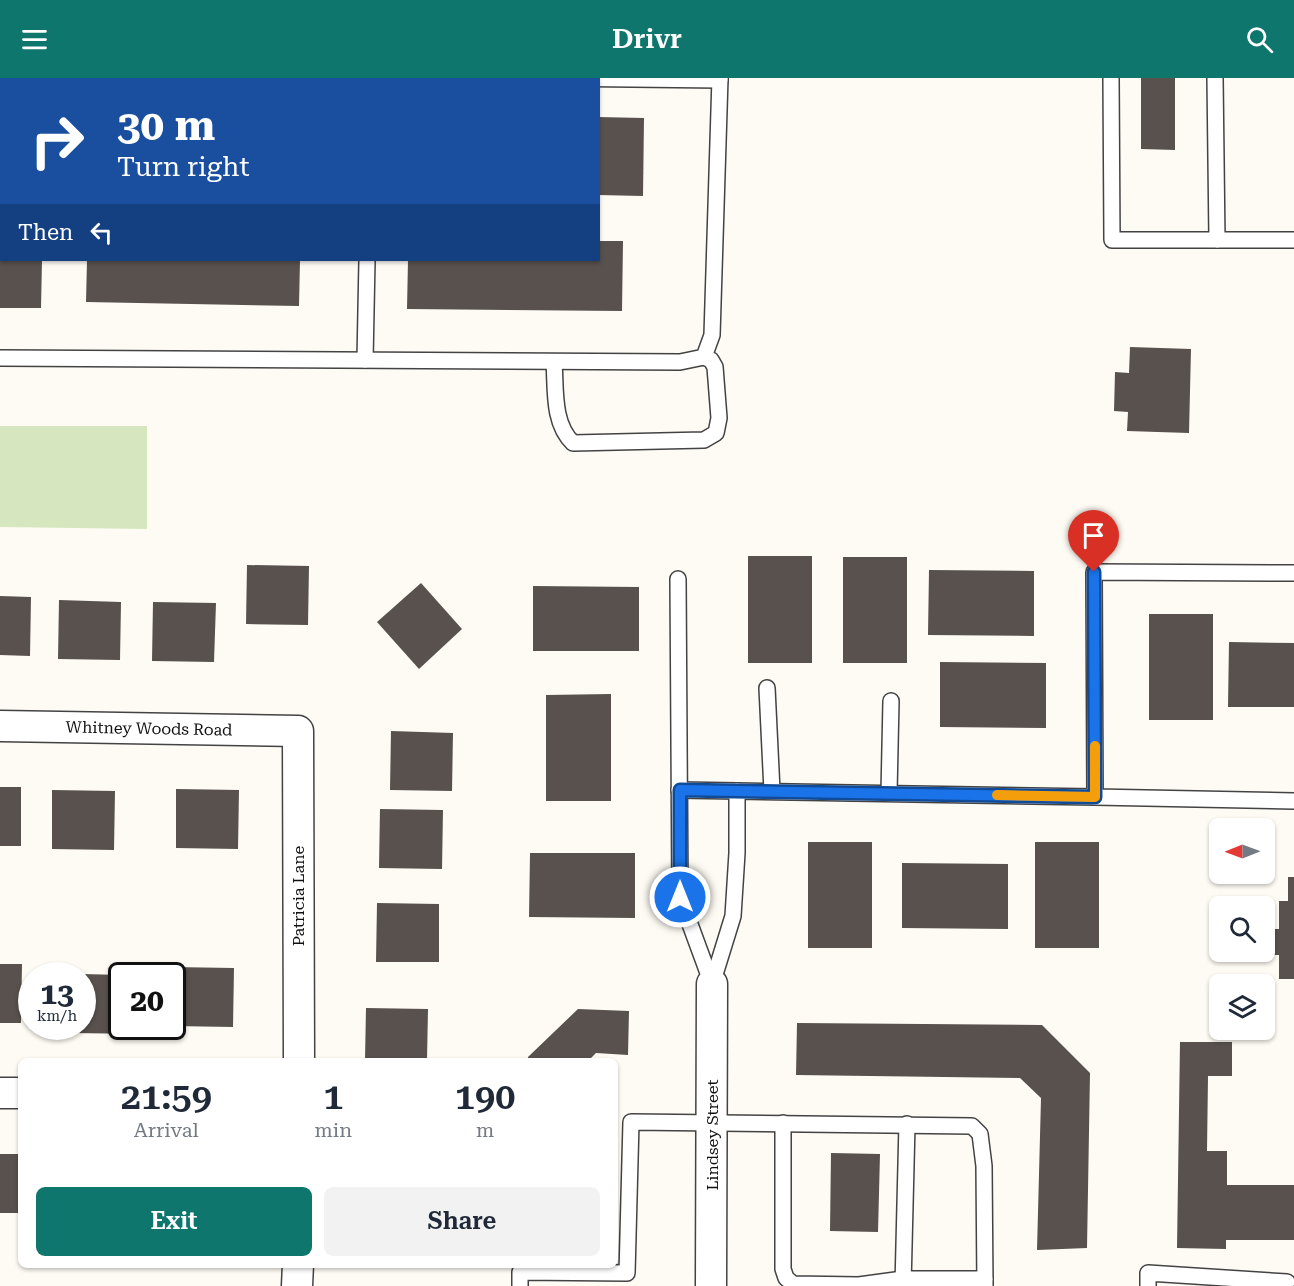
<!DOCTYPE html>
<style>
:root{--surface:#fff;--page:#f2f2f3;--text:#1f2937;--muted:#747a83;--accent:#0f766e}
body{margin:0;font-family:"Roboto Serif",serif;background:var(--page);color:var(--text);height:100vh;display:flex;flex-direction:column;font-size:22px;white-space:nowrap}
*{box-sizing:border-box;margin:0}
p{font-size:20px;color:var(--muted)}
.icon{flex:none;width:33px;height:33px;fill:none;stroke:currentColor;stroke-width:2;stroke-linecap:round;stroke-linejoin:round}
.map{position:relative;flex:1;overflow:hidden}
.drawer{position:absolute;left:18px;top:980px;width:600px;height:210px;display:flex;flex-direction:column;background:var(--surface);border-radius:9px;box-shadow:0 2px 4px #0004}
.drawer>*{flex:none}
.banner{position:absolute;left:0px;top:0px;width:600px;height:183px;box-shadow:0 2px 4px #0004;background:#1a4fa0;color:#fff;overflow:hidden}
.needle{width:39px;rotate:269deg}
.tools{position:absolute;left:1209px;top:740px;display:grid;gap:12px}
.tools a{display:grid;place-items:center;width:66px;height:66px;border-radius:9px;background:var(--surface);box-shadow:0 2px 4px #0004;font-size:30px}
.speed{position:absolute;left:18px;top:884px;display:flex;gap:12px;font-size:30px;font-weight:700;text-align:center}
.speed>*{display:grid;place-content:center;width:78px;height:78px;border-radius:50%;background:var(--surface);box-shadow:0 2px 4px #0004;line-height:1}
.speed small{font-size:15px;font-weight:400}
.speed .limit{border:3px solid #111;border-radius:9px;background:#fff;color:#111}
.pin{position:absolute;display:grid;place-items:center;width:51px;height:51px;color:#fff;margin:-62px -26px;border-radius:50% 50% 50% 0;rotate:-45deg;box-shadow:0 0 6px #0007}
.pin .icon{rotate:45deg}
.me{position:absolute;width:66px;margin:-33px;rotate:0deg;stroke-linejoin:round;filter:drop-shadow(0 0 4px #0008)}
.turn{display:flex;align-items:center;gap:21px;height:126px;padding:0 18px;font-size:27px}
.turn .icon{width:78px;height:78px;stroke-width:2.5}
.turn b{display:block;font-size:42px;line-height:51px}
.then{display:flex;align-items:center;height:57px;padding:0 18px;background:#0003;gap:12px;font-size:22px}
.eta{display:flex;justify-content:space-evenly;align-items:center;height:102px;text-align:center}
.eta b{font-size:36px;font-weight:600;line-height:42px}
.button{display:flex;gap:12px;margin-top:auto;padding:12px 18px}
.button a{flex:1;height:69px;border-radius:9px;background:var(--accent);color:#fff;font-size:24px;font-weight:600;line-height:69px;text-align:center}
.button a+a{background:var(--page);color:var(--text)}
header{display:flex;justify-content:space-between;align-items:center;height:78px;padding:0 18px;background:var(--accent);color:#fff;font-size:27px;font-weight:600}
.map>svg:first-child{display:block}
.green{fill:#d6e7bf}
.building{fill:#58514d}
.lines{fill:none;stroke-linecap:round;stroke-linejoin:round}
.lane-casing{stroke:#434343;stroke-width:18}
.street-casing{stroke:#434343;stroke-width:33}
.lane{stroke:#fff;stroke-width:15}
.street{stroke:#fff;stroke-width:30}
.route-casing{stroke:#114b97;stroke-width:15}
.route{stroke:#1a73e8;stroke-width:10}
.slow{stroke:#f59e0b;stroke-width:10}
.labels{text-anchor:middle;stroke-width:6;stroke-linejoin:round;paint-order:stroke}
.street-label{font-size:16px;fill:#101010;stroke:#fff}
</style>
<header><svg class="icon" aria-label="menu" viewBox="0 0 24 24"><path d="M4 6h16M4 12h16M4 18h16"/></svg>Drivr<svg class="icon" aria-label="search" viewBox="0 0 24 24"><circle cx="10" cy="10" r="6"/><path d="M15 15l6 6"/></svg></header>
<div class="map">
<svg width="1294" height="1208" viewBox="0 0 1294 1208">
<rect width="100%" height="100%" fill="#fefbf4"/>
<path class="green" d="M0 348H147V451L0 449Z"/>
<g class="building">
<path d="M1141 0H1175V72L1141 71Z"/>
<path d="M598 39 644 40 643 118 598 117Z"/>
<path d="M598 163H623L622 233 407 231 408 182H598Z"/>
<path d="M0 182H42L41 230H0Z"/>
<path d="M87 182H300L299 228 86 224Z"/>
<path d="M1130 269 1191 271 1189 355 1127 353 1128 334 1114 333 1115 294 1129 295Z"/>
<rect x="748" y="478" width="64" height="107"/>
<rect x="843" y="479" width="64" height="106"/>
<path d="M247 487 309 488 308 547 246 546Z"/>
<path d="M929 492 1034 493V558L928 557Z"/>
<path d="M421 505 462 551 419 591 377 544Z"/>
<path d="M533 508 639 509V573H533Z"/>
<path d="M0 518 31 519 30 578 0 577Z"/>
<path d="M59 522 121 524 120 582 58 581Z"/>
<path d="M153 524 216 525 214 584 152 583Z"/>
<rect x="1149" y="536" width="64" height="106"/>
<path d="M1229 564 1294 565V629H1228Z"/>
<path d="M940 584 1046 585V650L940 649Z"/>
<path d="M611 616V723H546V617Z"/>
<path d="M391 653 453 655 452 713 390 712Z"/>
<rect x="0" y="709" width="21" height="59"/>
<path d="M176 711 239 712 238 771 176 770Z"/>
<path d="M52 712 115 713 114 772 52 771Z"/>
<path d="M380 731 443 732 442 791 379 790Z"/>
<rect x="808" y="764" width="64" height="106"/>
<rect x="1035" y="764" width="64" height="106"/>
<path d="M530 775H635V840L529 839Z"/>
<path d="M902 785 1008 786V851L902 850Z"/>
<path d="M1288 799H1294V901H1279V877H1255V873H1264V851H1279V823H1288Z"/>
<path d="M377 825 439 826V884H376Z"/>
<path d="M0 886H22L21 945H0Z"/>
<path d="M172 889 234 890 233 949 172 948Z"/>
<path d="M82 896 122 897V948H136V956L74 955V948H82Z"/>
<path d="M366 930 428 931 427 982H365Z"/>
<path d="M578 931 629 933 628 977 596 975 589 982H528V979Z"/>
<path d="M797 945 1042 947 1090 995 1087 1170 1037 1172 1041 1020 1020 1000 796 997Z"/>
<path d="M1180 964H1232V998H1208L1207 1073H1227V1107H1294V1162H1226V1171L1177 1170Z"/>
<path d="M831 1075 880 1076 878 1154 830 1153Z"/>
<rect x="0" y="1076" width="21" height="59"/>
</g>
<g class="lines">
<g class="lane-casing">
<g id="lane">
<path d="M493 0V2"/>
<path d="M545 0 720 2"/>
<path d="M1111 0 1112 162H1294"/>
<path d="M1215 0 1217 162"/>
<path d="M370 2V0"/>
<path d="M0 280 680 284 704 279 712 257 720 0"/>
<path d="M365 282 367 182"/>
<path d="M554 284C556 310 552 345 573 365L704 362 716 355 719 340 715 289 711 282 704 279"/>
<path d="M1294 495 1094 494 1095 719 1294 723"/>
<path d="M678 501 680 819 712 906"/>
<path d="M767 610 772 713"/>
<path d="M679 712 737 713"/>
<path d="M889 715 891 623"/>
<path d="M712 906 733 838 737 775V713L1095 719"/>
<path d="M783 1045V1191L786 1200 793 1206 859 1207 903 1201H985"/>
<path d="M520 1208V1194L627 1195 631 1044 972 1048 980 1056 984 1088 985 1208"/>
<path d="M903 1208 907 1046"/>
<path d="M1148 1208V1195L1287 1204"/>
</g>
</g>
<g class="street-casing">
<g id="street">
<path d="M0 648 298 653 299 982"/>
<path d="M0 1015H21"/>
<path d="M297 1208 298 1186"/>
<path d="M711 1208 712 906"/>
</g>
</g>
<use href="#lane" class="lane"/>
<use href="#street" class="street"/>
</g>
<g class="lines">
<g class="route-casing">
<path id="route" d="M680 819V712L1095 719 1094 494"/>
</g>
<use href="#route" class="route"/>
<path class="slow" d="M997 717 1095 719V668"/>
</g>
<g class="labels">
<g class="street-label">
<text transform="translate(149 650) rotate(1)" y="6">Whitney Woods Road</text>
<text transform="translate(298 818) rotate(-90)" y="6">Patricia Lane</text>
<text transform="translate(712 1057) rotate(-90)" y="6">Lindsey Street</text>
</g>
</g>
</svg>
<div class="tools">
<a><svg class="needle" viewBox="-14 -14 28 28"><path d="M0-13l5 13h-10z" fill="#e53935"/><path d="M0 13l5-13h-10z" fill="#747a83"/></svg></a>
<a><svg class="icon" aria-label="search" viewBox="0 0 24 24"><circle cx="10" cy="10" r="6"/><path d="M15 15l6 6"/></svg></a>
<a><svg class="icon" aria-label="layers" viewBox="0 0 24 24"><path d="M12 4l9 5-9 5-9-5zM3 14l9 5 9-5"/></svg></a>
</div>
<div class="speed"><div>13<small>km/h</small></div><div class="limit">20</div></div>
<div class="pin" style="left:1094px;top:494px;background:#d93025"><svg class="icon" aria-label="arrive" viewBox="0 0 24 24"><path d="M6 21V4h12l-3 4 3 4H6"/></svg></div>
<svg class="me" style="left:680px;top:819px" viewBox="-20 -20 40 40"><circle r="17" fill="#1a73e8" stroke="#fff" stroke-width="3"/><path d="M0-11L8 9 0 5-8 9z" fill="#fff"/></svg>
<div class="banner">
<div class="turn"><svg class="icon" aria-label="right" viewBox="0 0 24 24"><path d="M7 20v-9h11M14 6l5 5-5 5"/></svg><div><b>30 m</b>Turn right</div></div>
<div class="then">Then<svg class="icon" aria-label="left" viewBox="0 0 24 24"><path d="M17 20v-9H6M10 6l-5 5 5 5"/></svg></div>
</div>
<section class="drawer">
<div class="eta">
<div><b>21:59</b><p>Arrival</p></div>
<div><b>1</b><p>min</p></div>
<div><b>190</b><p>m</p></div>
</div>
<div class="button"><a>Exit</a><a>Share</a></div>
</section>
</div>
